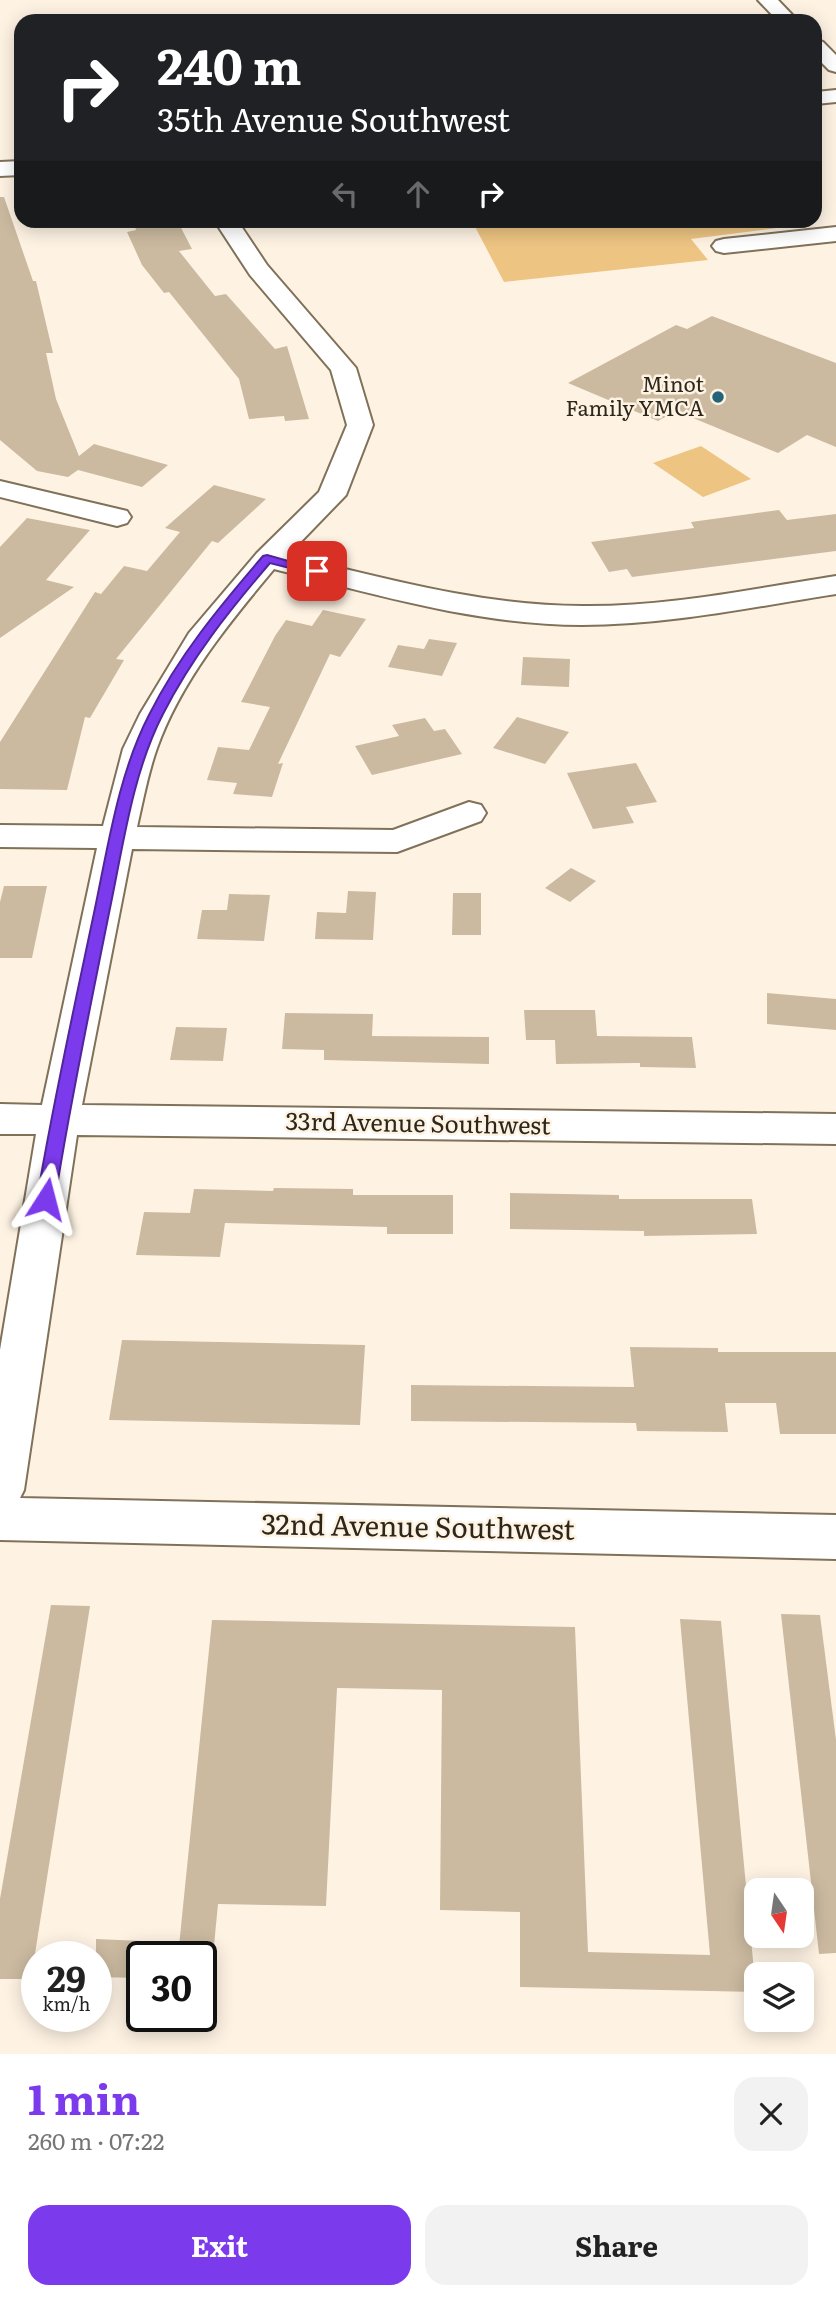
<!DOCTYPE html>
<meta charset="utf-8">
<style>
:root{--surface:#fff;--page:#f2f2f2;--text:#222;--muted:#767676;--accent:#7c3aed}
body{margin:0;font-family:Literata,serif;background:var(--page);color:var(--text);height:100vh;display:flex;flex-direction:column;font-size:26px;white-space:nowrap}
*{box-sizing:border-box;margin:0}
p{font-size:23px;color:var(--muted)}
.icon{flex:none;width:38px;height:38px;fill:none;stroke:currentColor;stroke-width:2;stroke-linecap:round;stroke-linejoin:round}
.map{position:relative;height:2054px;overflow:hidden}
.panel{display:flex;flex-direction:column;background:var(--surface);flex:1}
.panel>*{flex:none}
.top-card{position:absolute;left:14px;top:14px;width:808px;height:214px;border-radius:21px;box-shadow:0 4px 18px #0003;background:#202124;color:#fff;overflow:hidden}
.needle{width:46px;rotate:167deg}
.tools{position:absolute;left:744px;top:1878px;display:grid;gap:14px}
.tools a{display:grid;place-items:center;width:70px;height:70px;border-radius:14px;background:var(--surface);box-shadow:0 4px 18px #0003;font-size:35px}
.speed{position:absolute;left:21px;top:1941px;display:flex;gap:14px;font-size:35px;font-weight:700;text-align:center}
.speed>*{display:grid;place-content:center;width:91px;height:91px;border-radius:50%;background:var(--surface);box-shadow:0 4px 18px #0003;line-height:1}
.speed small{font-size:18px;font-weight:400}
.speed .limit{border:4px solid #111;border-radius:10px;background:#fff;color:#111}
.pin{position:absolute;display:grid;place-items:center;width:60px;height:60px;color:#fff;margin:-30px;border-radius:14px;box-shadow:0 4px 10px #0006}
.me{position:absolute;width:77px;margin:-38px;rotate:9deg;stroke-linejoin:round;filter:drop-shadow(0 0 5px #0008)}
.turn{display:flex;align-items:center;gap:24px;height:147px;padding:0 28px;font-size:32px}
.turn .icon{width:91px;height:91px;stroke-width:2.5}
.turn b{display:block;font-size:49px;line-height:60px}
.lanes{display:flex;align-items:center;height:66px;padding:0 28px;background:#0003;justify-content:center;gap:35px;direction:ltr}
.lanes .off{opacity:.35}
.round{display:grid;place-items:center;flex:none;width:74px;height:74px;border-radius:21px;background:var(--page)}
.head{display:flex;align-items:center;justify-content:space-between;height:119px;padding:0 28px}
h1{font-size:42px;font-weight:700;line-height:52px;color:var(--accent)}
.primary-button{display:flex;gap:14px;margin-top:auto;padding:14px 28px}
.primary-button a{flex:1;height:80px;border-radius:21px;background:var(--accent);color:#fff;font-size:28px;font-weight:700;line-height:80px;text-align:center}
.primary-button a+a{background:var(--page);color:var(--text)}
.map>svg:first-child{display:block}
.green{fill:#edc482}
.building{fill:#cbbaa0}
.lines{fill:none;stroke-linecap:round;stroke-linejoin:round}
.minor-casing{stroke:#807159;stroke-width:4}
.major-casing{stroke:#807159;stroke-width:4}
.minor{fill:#fff;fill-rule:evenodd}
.major{fill:#fff;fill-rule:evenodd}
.route{fill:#7c3aed;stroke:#51269a;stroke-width:2}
.poi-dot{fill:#25637a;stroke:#fef3e3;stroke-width:2.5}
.labels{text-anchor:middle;stroke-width:5;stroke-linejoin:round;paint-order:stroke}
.far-poi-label{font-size:21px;fill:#2c261b;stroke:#fef3e3;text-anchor:end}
.street-label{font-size:24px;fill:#2c261b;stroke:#fef3e3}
.near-street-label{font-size:28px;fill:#2c261b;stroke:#fef3e3}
</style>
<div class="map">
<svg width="836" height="2054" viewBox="0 0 836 2054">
<rect width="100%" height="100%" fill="#fef3e3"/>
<g class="green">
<path d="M771 220 777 228 691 239 708 260 504 282 472 221Z"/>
<path d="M701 446 751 479 703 497 653 463Z"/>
</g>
<g class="building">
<path d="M0 197H4L33 281H36L53 353H46L56 399 79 456 94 444 168 465 142 487 78 470 68 477 37 471 0 440Z"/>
<path d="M133 220H177L192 249 179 251 215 296 226 294 275 349 287 346 309 419 285 421 284 416 249 419 239 379 169 292 164 293 142 265 127 232 136 230Z"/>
<path d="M712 316 836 363V447L807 435 778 453 676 411 658 421 568 383 676 325 687 329Z"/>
<path d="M214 485 266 499 218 543 212 541 116 659 124 660 90 718 85 717 67 790 0 789V742L95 592 101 594 124 566 147 571 180 532 165 528Z"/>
<path d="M779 510 787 520 836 514V551L632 577 627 569 609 572 591 542 694 528 691 522Z"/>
<path d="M27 518 90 530 46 580 74 587 0 638V547Z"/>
<path d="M323 610 366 619 340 657 330 654 278 764 283 763 272 797 233 794 237 783 207 780 218 747 249 750 270 707 241 702 275 636 286 620 312 626Z"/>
<path d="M429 639 457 643 442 676 388 667 398 645 424 649Z"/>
<path d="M523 657 570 659 569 687 521 685Z"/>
<path d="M517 717 569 732 545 764 493 748Z"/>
<path d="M425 718 434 731 445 729 462 754 372 775 355 746 399 736 392 725Z"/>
<path d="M636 763 657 802 626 807 634 823 593 829 567 773Z"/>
<path d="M571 868 596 881 570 902 545 888Z"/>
<path d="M4 886H47L32 958H0V902Z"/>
<path d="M348 891 376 892 373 940 315 939 317 912 346 913Z"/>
<path d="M453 893H481V935H452Z"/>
<path d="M229 894 270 895 264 941 197 939 202 910H227Z"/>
<path d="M767 993 836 999V1030L767 1024Z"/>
<path d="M524 1010H595L597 1036 692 1037 696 1068 640 1067V1063L556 1064 555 1040H526Z"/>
<path d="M285 1013 373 1014 372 1036 489 1037V1064L324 1060V1050L282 1049Z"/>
<path d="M176 1027 227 1028 223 1061 170 1060Z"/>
<path d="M274 1188 353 1189V1195H453V1234H387V1227L225 1223 220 1257 136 1255 144 1212 190 1213 194 1189 273 1191Z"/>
<path d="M510 1193 619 1195V1199H752L757 1234 644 1236V1231L510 1229Z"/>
<path d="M122 1340 365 1345 360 1425 109 1420Z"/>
<path d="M630 1347 718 1348V1352H836V1434H780L776 1403H725L728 1432 637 1431 636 1423 411 1421V1385L634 1387Z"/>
<path d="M51 1605 90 1606 31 1979H0V1899Z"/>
<path d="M781 1614 820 1615 836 1740V1953L819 1954Z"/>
<path d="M680 1619 721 1621 756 1992 520 1987V1912L440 1910 442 1690 337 1688 326 1906 218 1904 213 1956H178L212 1620 575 1627 588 1952 710 1955Z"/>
<path d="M96 1939 142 1941V1978L96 1977Z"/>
</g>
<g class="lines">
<g class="minor-casing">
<g id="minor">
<path d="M758 0H778L798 21H778Z"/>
<path d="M816 40 823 42 836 55V72L829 70 816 57Z"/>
<path d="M214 220H237L267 265 356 368 373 425 346 495 288 555C384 578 482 606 582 606 667 607 752 589 836 576V594C752 607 668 625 582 625 478 625 374 594 274 569 228 624 181 681 157 748 148 773 143 801 137 827L393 830 469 802 481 805 486 813 481 821 397 852 132 849 82 1105 836 1114V1144L77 1135 24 1490 20 1498 836 1515V1559L0 1540V1350L36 1134H0V1104L42 1105 97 848 0 847V825L103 826 123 749 140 714 189 633 257 553 319 492 347 425 331 370 250 275Z"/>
<path d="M836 227V241L724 253 716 251 712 246 716 241 724 239Z"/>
<path d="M0 481 127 511 131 517 127 523 117 526 0 497Z"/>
</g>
</g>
<g class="major-casing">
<g id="major">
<path d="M836 90V102L816 104V92Z"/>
<path d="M21 161V175L0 176V162Z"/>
</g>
</g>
<use href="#minor" class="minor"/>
<use href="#major" class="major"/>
</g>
<path class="route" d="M267 555 324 571 317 575 270 563C229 611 192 657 163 714 132 774 123 847 109 913 90 1008 70 1103 55 1199L46 1206 40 1204 37 1199C53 1103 74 1008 94 913 108 847 118 775 149 715 179 655 220 606 263 556Z"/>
<circle class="poi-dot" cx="718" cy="397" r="7"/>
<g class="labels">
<g class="far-poi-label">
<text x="704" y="392">Minot<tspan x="704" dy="24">Family YMCA</tspan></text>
</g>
<g class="street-label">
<text transform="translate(418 1124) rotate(1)" y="8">33rd Avenue Southwest</text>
</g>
<g class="near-street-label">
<text transform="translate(418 1527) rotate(1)" y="10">32nd Avenue Southwest</text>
</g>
</g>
</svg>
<div class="tools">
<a><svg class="needle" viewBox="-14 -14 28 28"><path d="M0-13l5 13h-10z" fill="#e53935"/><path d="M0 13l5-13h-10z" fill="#767676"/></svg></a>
<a><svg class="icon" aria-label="layers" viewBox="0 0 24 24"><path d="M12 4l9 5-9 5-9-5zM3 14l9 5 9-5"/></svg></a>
</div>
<div class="speed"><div>29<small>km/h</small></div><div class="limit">30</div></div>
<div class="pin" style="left:317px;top:571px;background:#d93025"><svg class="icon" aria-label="arrive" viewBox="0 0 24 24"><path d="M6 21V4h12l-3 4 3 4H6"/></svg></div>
<svg class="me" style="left:46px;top:1199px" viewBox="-20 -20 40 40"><path d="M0-17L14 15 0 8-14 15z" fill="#7c3aed" stroke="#fff" stroke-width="4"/></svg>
<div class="top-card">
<div class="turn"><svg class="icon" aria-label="right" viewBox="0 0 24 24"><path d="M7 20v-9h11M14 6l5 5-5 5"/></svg><div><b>240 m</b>35th Avenue Southwest</div></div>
<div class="lanes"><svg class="icon off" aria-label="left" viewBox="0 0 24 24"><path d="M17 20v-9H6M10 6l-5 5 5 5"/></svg><svg class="icon off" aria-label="ahead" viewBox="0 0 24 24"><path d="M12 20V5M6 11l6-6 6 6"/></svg><svg class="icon" aria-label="right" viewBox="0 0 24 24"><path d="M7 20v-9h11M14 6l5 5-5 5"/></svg></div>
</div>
</div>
<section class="panel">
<div class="head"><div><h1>1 min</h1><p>260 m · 07:22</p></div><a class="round"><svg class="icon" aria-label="close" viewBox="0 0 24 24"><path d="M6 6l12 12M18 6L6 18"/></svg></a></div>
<div class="primary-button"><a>Exit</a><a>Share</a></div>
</section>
